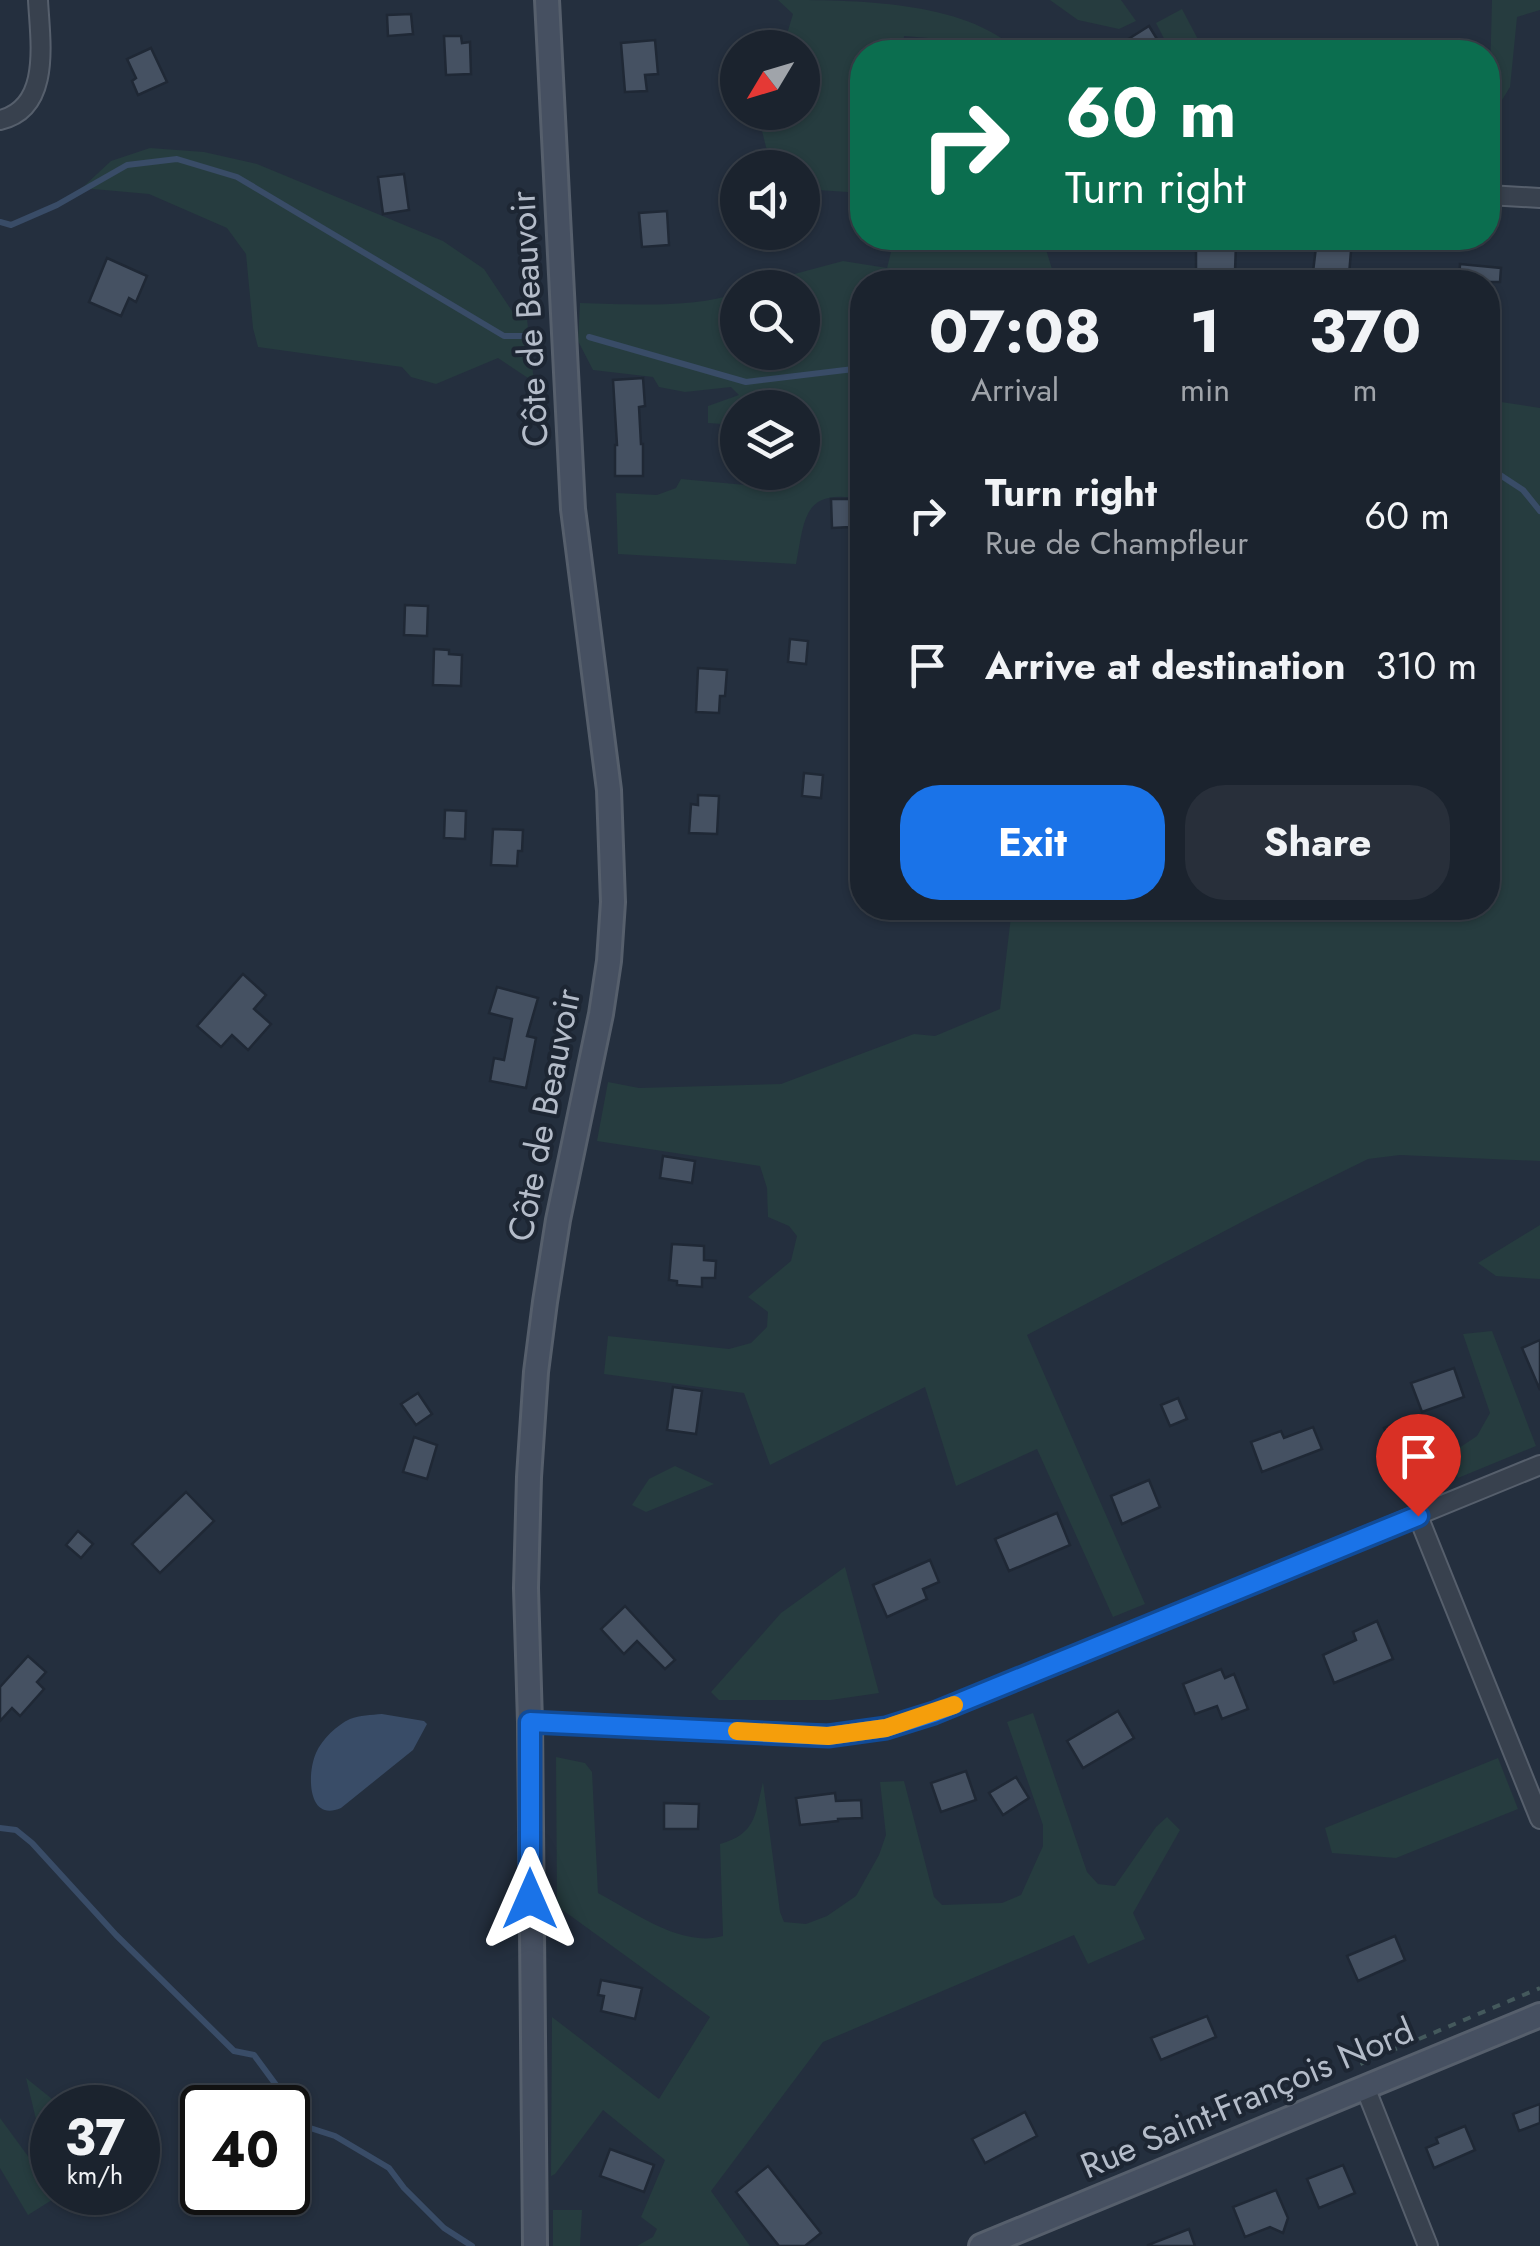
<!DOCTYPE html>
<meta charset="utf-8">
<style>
:root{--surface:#1b232e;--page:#282f3a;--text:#f1f3f6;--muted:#a0a4aa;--line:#39404a;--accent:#1a73e8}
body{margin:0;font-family:Jost,sans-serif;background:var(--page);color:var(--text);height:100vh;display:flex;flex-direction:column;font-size:38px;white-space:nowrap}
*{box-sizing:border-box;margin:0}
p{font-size:32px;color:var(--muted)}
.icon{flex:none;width:55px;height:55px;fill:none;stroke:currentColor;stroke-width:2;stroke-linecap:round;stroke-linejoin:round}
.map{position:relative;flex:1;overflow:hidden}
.drawer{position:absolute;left:850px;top:270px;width:650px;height:650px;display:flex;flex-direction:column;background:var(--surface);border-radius:40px;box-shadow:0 2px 8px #0004,0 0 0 2px var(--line)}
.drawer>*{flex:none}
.guide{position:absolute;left:850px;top:40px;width:650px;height:210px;border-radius:40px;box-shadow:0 2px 8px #0004,0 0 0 2px var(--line);background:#0b6e4f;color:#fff;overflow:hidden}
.needle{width:65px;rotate:232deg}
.controls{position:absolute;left:720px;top:30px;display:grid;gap:20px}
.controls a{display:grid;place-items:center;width:100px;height:100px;border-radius:50%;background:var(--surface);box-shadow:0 2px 8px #0004,0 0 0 2px var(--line);font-size:50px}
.speed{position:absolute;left:30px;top:2085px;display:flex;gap:20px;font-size:50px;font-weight:700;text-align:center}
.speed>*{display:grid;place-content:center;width:130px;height:130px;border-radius:50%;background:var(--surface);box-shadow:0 2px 8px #0004,0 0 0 2px var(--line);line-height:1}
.speed small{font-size:25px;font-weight:400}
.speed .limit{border:5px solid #111;border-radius:15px;background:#fff;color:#111}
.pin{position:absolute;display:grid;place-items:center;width:85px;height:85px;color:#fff;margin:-102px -42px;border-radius:50% 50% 50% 0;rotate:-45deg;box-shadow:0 0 10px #0007}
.pin .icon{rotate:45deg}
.me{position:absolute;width:110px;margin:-55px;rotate:0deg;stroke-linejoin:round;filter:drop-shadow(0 0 8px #0008)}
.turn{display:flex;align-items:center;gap:35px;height:210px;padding:0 50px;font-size:45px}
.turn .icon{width:130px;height:130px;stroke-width:2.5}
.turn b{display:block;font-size:70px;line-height:85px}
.eta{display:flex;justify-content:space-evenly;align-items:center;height:170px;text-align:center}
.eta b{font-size:60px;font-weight:700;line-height:70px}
.cta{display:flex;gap:20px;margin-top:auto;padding:20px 50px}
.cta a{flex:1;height:115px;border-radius:40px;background:var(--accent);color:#fff;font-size:40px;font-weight:700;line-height:115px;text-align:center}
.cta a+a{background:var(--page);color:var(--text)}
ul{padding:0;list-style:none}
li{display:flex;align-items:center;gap:30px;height:150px;padding:0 50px}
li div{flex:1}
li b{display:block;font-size:38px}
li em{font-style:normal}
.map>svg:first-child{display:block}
.green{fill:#263c3f}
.water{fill:#394c67}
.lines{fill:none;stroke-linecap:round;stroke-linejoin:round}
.stream{stroke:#394c67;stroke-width:6}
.building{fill:#455162;stroke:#1f2835;stroke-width:2.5}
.street-casing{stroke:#565f6c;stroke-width:22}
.secondary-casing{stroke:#565f6c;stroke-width:28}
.path{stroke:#44595c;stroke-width:4;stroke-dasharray:8 8;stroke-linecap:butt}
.street{stroke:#38414e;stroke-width:18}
.secondary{stroke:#465061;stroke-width:22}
.route-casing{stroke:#114b97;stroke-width:25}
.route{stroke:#1a73e8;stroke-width:18}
.slow{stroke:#f59e0b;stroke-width:18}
.labels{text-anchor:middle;stroke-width:8;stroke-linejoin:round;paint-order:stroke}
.street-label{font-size:35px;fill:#b4bcc9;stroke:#1d2633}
</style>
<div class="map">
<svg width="1540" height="2246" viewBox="0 0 1540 2246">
<rect width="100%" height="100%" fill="#242f3e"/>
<g class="green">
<path d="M778 0C855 0 965 0 1019 52H999L952 40 904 36 903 52H862V193L803 189 802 168 771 167 761 127 763 113 802 112V48L783 47 793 14Z"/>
<path d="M1050 0H1121L1136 21 1119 29 1078 20Z"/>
<path d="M1492 0H1540V10L1517 17 1510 87 1502 100 1490 76Z"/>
<path d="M1182 9 1202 47 1191 52H1171L1156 23Z"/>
<path d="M150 148 204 152 257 164 443 241 484 269 512 311 527 319 534 382 498 358 436 384 411 377 402 367 258 347 253 328 246 254 227 228 149 194 82 188 111 161Z"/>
<path d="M909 239 1044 243 1056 282H862V499C803 488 805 517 796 564L618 554 616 493 657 495 676 488 681 479 787 489 789 473 802 472V408H738L737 425 708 423V406L739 395 731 387 685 392 659 387 653 377 593 370 578 341 580 303C627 304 693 309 737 293L738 352H802V288L752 287 772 280 843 261 887 268 892 248Z"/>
<path d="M1488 400 1540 408V1161L1400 1155 1368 1159 1255 1215 1027 1335 1145 1604 1113 1617 1037 1449 956 1486 925 1387 770 1465 744 1393 604 1374 608 1336 729 1349 751 1343 767 1327 768 1312 748 1297 791 1261 797 1236 789 1226 768 1217 767 1188 760 1166 597 1141 608 1082 639 1088 781 1084 914 1034 935 1036 1000 1009 1012 908H1488Z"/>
<path d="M1540 1225V1279L1496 1276 1478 1263Z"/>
<path d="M1492 1331 1536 1446 1458 1478 1450 1454 1477 1436 1490 1413 1463 1334Z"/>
<path d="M675 1466 714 1484 646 1512 632 1505 649 1479Z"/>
<path d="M845 1567 879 1693 831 1700H719L711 1692 781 1613Z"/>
<path d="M1033 1713 1087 1872 1098 1884 1115 1886 1156 1827 1167 1817 1180 1830 1133 1913 1145 1939 1088 1964 1074 1935 823 2042 711 2191 750 2246H637L653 2237 657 2229 641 2217 665 2160 603 2110 555 2174 551 2176 552 2017 659 2099 710 2017 557 1906 556 1757 585 1763 592 1772 598 1893C634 1912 681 1948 723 1936L720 1844C756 1834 755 1815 763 1782L780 1912 784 1922 806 1924 827 1916 856 1896 879 1855 886 1835 880 1782 904 1781 934 1897 942 1905 1002 1903 1021 1895 1043 1846V1825L1007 1722Z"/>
<path d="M1498 1758 1518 1809 1396 1858 1332 1853 1325 1828Z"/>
<path d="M26 2078 62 2107 52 2108V2192L63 2193 28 2215 0 2168V2118L30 2159 43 2148Z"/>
<path d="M553 2210H582L580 2246H553Z"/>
</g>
<path class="water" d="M382 1714 424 1721 427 1724 413 1750 341 1808C307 1823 307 1773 316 1753 322 1739 337 1725 350 1719 360 1715 371 1715 382 1714Z"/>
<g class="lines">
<g class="stream">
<path d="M0 222 11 225 57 205 127 165 177 159 237 177 504 336H531"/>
<path d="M589 337 746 382 862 368"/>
<path d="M1488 467 1523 490 1540 511"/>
<path d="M0 1828 16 1830 32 1843 116 1935 234 2051 254 2055 307 2127 335 2136 389 2168 404 2188 444 2228 472 2246"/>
</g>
</g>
<g class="building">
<path d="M411 14 413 34 388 36 387 15Z"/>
<path d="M1149 26 1165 52H1128L1122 43Z"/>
<path d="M444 36H461L462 43 470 42 471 74 446 75Z"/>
<path d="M655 40 658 74 645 75 647 91 625 92 621 43Z"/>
<path d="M151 48 167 82 138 95 132 81 136 78 127 59Z"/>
<path d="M404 174 409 210 383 214 378 177Z"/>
<path d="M667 211 669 245 642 247 639 213Z"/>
<path d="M1210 243H1236L1235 272 1196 269V248L1210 249Z"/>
<path d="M1316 247 1351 251 1349 275 1313 272Z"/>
<path d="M107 258 147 276 136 302 129 298 121 316 89 302Z"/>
<path d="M1460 264 1501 268 1500 282H1459Z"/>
<path d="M643 378 645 406 639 407 641 444H643V476H615V445H617L613 380Z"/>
<path d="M831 499H850V527L832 528Z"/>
<path d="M405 605 428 606 427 636 404 635Z"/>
<path d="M790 639 808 641 806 664 788 662Z"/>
<path d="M434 649 449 650V654L462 655 461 686 433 685Z"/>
<path d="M698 668 727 670 725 696H720L719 713 696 712Z"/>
<path d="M804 773 823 775 821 798 802 796Z"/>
<path d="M698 795 719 796 717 834 689 833 691 804 698 805Z"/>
<path d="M445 810 466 811 465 839 444 838Z"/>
<path d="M493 829 523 830 522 851H518L517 866 491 865Z"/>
<path d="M243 974 266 995 254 1009 271 1024 248 1050 232 1035 221 1047 197 1026Z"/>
<path d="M497 987 538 998 527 1036 536 1038 526 1088 490 1081 494 1058 504 1060 512 1019 489 1013Z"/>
<path d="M663 1156 695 1161 692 1183 660 1178Z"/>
<path d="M672 1244 704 1246V1260L716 1261 715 1278H702V1287L677 1285V1281L669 1280Z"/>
<path d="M1540 1340V1390L1522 1348Z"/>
<path d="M1454 1368 1464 1397 1422 1412 1411 1383Z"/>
<path d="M673 1387 702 1391 696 1434 667 1430Z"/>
<path d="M418 1393 432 1414 416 1425 401 1404Z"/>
<path d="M1178 1398 1187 1419 1170 1426 1161 1405Z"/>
<path d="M1404 1420 1410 1434 1391 1443 1384 1428Z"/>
<path d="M1313 1427 1322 1449 1262 1472 1251 1442 1281 1431 1284 1438Z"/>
<path d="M414 1437 437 1445 427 1479 403 1472Z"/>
<path d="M1149 1480 1160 1507 1122 1524 1111 1496Z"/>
<path d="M186 1492 214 1521 160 1573 132 1544Z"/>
<path d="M1057 1513 1070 1545 1009 1571 995 1539Z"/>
<path d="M78 1531 93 1544 81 1558 66 1545Z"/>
<path d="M930 1560 939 1582 923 1589 927 1599 887 1617 873 1585Z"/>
<path d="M625 1606 675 1660 665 1669 637 1641 624 1654 601 1629Z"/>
<path d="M1377 1621 1393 1659 1334 1683 1323 1655 1356 1640 1353 1632Z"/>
<path d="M28 1656 46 1672 37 1682 44 1689 20 1716 12 1708 0 1721V1687Z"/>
<path d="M1221 1669 1225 1678 1234 1674 1248 1709 1222 1719 1217 1706 1195 1714 1183 1684Z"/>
<path d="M1118 1711 1134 1738 1083 1768 1067 1741Z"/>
<path d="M966 1771 976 1800 941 1812 931 1783Z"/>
<path d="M1016 1777 1029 1798 1003 1815 989 1793Z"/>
<path d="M835 1793 836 1801 861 1800 862 1818 838 1819V1821L800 1825 796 1798Z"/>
<path d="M664 1803 699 1804 698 1829H664Z"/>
<path d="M1395 1936 1405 1960 1358 1981 1347 1956Z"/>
<path d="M601 1980 642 1988 635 2019 601 2011 604 1996 598 1995Z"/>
<path d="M1207 2016 1216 2037 1161 2060 1151 2038Z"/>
<path d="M1540 2104V2123L1519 2131 1513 2114Z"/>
<path d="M1025 2112 1037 2136 985 2163 972 2139Z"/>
<path d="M1465 2126 1475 2150 1434 2168 1426 2148 1438 2143 1436 2138Z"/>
<path d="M610 2149 654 2165 644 2192 600 2176Z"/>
<path d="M1343 2165 1355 2193 1319 2208 1307 2179Z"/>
<path d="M768 2166 821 2233 805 2246H779L736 2192Z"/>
<path d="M1276 2190 1288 2218 1283 2233 1270 2227 1245 2237 1233 2207Z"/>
<path d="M1189 2229 1195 2246H1148V2245Z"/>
</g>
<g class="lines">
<g class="street-casing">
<g id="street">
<path d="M0 120C52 108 40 40 38 0"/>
<path d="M1488 195 1540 198"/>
<path d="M1418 1516 1540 1819"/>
<path d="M530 1722 828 1735 886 1728 934 1713 1540 1465"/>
<path d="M1365 2087 1428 2246"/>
</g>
</g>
<g class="secondary-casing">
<g id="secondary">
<path d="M535 2246 530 1722 526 1588 529 1477 536 1372 545 1302 558 1220 601 1014 609 961 613 902 609 790 573 509 547 0"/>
<path d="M981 2246 1540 2015"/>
</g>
</g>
<path class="path" d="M1363 2065 1362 2063 1540 1988"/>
<use href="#street" class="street"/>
<use href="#secondary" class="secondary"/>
</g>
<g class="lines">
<g class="route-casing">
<path id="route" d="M530 1899V1722L828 1736 886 1728 934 1713 1418 1516"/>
</g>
<use href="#route" class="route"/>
<path class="slow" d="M737 1731 828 1736 886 1728 954 1705"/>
</g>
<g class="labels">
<g class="street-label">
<text transform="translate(529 319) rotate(-93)" y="12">Côte de Beauvoir</text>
<text transform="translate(544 1115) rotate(-79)" y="12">Côte de Beauvoir</text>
<text transform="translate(1247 2098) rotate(-23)" y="12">Rue Saint-François Nord</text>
</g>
</g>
</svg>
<div class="controls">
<a><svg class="needle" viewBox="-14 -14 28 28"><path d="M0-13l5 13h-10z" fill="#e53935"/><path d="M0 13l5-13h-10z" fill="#a0a4aa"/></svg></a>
<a><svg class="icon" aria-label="sound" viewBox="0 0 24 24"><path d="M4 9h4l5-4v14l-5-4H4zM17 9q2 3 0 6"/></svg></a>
<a><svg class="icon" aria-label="search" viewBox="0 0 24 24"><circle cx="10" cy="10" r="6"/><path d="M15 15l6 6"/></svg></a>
<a><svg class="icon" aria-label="layers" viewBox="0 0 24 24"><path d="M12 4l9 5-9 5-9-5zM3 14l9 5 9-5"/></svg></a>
</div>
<div class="speed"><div>37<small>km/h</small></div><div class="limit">40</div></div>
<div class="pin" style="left:1418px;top:1516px;background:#d93025"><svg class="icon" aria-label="arrive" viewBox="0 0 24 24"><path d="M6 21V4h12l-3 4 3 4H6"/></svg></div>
<svg class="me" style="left:530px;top:1899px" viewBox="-20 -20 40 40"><path d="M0-17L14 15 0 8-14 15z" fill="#1a73e8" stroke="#fff" stroke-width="4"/></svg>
<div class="guide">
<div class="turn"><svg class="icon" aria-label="right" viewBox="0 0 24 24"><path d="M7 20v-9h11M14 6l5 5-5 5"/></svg><div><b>60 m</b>Turn right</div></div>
</div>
<section class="drawer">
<div class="eta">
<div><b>07:08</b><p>Arrival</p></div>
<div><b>1</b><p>min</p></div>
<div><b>370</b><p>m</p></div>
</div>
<ul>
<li><svg class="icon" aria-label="right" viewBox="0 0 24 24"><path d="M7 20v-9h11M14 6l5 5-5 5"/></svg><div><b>Turn right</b><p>Rue de Champfleur</p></div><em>60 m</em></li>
<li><svg class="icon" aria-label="arrive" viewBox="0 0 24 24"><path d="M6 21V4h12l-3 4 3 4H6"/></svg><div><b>Arrive at destination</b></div><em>310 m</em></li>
</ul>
<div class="cta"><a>Exit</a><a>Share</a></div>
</section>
</div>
